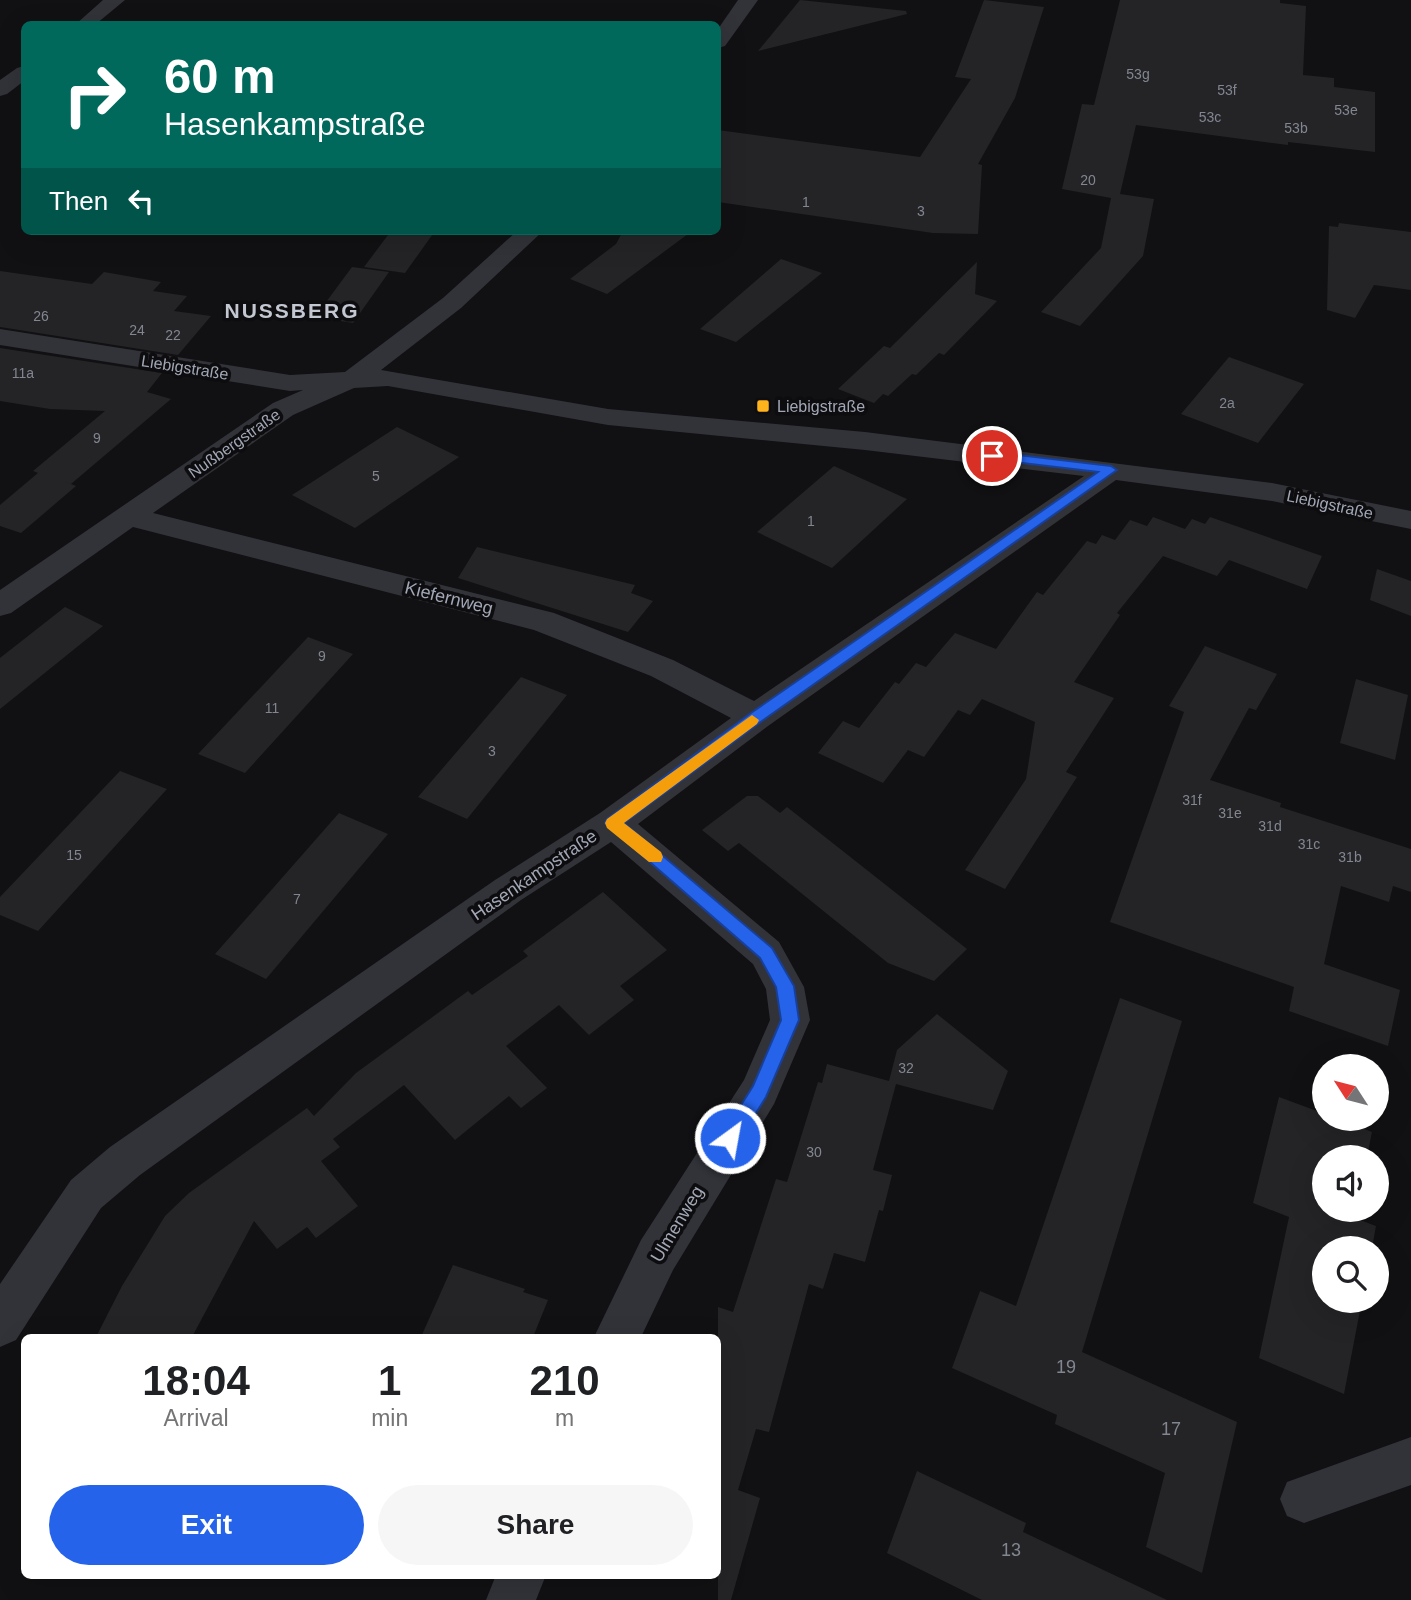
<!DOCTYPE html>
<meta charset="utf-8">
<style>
:root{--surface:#fff;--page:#f6f6f6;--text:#202124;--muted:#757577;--accent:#2563eb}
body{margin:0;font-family:Helvetica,sans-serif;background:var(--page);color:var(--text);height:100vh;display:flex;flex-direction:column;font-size:26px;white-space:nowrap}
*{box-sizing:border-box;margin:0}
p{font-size:23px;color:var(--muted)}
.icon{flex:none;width:38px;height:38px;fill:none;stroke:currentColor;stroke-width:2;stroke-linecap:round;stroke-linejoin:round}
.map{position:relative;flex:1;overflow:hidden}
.panel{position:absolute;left:21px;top:1334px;width:700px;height:245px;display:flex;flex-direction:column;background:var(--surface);border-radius:10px;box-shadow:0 7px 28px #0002}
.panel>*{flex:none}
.banner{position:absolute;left:21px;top:21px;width:700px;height:214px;border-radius:10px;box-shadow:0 7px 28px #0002;background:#00695c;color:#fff;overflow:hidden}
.needle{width:46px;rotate:306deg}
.buttons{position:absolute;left:1312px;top:1054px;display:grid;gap:14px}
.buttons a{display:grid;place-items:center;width:77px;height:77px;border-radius:50%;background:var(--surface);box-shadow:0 7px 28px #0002;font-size:35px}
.pin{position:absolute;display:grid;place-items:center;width:60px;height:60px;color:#fff;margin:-30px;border:4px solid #fff;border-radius:50%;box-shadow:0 2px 7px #0007}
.me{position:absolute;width:77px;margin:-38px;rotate:32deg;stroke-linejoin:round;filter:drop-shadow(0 0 5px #0008)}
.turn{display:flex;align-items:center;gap:24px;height:147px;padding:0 28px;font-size:32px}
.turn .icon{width:91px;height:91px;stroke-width:2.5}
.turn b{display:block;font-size:49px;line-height:60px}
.then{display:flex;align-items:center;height:66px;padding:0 28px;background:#0003;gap:14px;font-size:26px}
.eta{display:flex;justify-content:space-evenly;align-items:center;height:119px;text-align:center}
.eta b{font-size:42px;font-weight:800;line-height:49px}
.cta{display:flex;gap:14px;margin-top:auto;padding:14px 28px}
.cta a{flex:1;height:80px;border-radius:42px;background:var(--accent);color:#fff;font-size:28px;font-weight:800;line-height:80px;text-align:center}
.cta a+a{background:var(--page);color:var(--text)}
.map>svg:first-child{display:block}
.building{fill:#242427}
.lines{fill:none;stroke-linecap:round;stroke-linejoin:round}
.minor{fill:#323339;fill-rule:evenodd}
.route{fill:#2563eb;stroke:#184099;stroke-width:2}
.slow{fill:#f59e0b}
.poi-dot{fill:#ffb41e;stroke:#0d0c0e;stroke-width:2.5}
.labels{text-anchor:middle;stroke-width:7;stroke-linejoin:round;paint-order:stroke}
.number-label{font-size:14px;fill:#818691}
.far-street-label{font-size:16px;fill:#a1a7b5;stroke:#0d0c0e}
.far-poi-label{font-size:16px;fill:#a1a7b5;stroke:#0d0c0e;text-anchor:start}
.street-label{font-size:18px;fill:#a1a7b5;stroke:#0d0c0e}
.near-number-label{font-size:18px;fill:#818691}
.far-district-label{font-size:21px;font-weight:bold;letter-spacing:2px;fill:#c3c7d1;stroke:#0d0c0e}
</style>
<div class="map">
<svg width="1411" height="1600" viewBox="0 0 1411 1600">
<rect width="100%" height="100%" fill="#111113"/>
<g class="building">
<path d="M800 0 906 11 907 14 758 51Z"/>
<path d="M984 0 1044 7 1015 98 978 164 982 165 978 234 933 233 718 202V130L920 157 971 79 955 77Z"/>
<path d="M1120 0H1280V3L1306 6 1303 75 1334 78V87L1375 92V152L1288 142V145L1136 125 1120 194 1154 199 1143 256 1080 326 1041 312 1101 248 1111 198 1062 189 1082 104 1094 105Z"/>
<path d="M1339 223 1411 232V290L1374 285 1355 318 1327 310 1329 226 1338 227Z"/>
<path d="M391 231H435L405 273 364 267Z"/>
<path d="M623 231H692L607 294 570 279 616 244Z"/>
<path d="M781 259 822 273 736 342 700 329Z"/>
<path d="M977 262 975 294 997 301 944 355 939 353 916 375 912 374 888 396 883 394 874 403 838 389 884 346 890 348Z"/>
<path d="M352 267 389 272 353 323 315 317Z"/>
<path d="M0 271 92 284 104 272 161 282 153 291 187 296 174 311 211 316 178 355 0 327Z"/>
<path d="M0 348 162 373 147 392 171 399 71 484 58 479 76 486 21 533 0 526V505L38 473 33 471 105 411 50 409 0 401Z"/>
<path d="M1229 357 1304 384 1258 443 1181 414Z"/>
<path d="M397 427 459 457 355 528 292 495Z"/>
<path d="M834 466 907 499 832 568 757 532Z"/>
<path d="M1153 517 1185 529 1192 519 1205 524 1210 517 1322 556 1307 589 1229 560 1217 576 1163 556 1117 613 1120 615 1074 682 1114 698 1066 772 1077 777 1005 889 965 870 1026 779 1035 722 982 699 970 715 958 710 924 757 908 750 883 783 818 753 843 721 859 728 895 682 899 684 916 663 926 667 955 633 996 649 1037 592 1043 595 1087 541 1096 544 1102 535 1115 540 1130 520 1147 526Z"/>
<path d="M477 547 635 585 631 593 653 601 628 632 458 578Z"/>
<path d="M1377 569 1411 581V616L1370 600Z"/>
<path d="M65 607 103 626 0 709V658Z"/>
<path d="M308 637 353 654 245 773 198 754Z"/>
<path d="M1205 646 1277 674 1256 710 1249 708 1210 780 1281 803 1280 807 1411 849V892L1393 886 1389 902 1341 886 1324 964 1400 990 1388 1046 1289 1011 1294 987 1110 922 1184 712 1169 706Z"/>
<path d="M521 677 567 695 467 819 418 797Z"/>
<path d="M1356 679 1408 695 1395 760 1340 743Z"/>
<path d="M120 771 167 789 38 931 0 915V897Z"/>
<path d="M747 796H758L780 813 787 807 967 949 934 981 888 963 739 843 728 851 702 830Z"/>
<path d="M339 813 388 834 266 979 215 954Z"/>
<path d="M603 892 667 950 620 986 634 1000 589 1035 559 1005 506 1046 547 1088 521 1108 509 1096 455 1140 404 1085 333 1139 340 1147 321 1161 358 1206 316 1238 307 1227 277 1249 254 1221 192 1337H96L122 1286 165 1216 189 1193 307 1108 314 1116 356 1073 468 991 472 995 528 956 523 951Z"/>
<path d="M1120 998 1182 1021 1082 1352 1237 1422 1202 1573 1146 1547 1165 1473 1055 1424 1057 1415 952 1368 980 1291 1016 1306Z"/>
<path d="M937 1014 1008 1071 993 1110 896 1084 873 1170 892 1175 883 1211 879 1210 865 1262 834 1253 823 1289 809 1284 769 1432 756 1429 738 1490 760 1498 731 1600H718V1307L733 1312 776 1179 787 1182 818 1082 822 1083 827 1064 889 1081 897 1050Z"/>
<path d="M1279 1097 1325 1114V1118H1335L1372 1132 1367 1157H1325V1209H1357L1355 1218 1376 1226 1372 1248H1325V1300H1362L1344 1394 1259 1358 1289 1217 1253 1203Z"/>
<path d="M453 1265 525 1289 523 1292 548 1300 533 1337H421Z"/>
<path d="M917 1471 1026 1523 1023 1532 1167 1600H982L887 1553Z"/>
</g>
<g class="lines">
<g class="minor">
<path d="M103 0H125L96 24H76Z"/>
<path d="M738 0H758L725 46 718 48V29Z"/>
<path d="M24 66V81L7 94 0 96V80L17 68Z"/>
<path d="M517 231H543L461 308 381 370 608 409 865 432 1272 483 1411 511V529L1272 501 1116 480 768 726 638 824 779 942 804 987 810 1020 774 1104 673 1270 641 1337H594L641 1240 744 1080 770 1020 766 989 753 964 611 842 521 900 140 1175 101 1208 16 1340 0 1347V1284L71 1180 110 1147 495 880 600 813 731 718 651 676 534 630 133 527 11 613 0 616V590L273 403 303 390 290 391 0 345V329L290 375 345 372 443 298ZM388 386 608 425 865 450 1084 476 754 701 673 660 554 613 153 513 293 415 354 388Z"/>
<path d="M1411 1437V1485L1304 1523 1287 1516 1280 1499 1287 1482Z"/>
<path d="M496 1575H546L536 1600H486Z"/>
</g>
</g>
<path class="route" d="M992 452 1111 466 1117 470 762 721 624 823 772 948 794 986 799 1020 766 1097 737 1144 730 1146 724 1144 721 1138 724 1132 753 1086 781 1020 776 987 760 958 605 823 607 819 751 713 1098 472 988 459V453Z"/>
<path class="slow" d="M752 715 759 720 757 724 624 823 661 852 663 857 661 862H649L607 828 605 823 607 819Z"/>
<rect class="poi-dot" x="756" y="399" width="14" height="14" rx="3.5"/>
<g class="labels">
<g class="number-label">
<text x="1138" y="79">53g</text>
<text x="1227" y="95">53f</text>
<text x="1346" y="115">53e</text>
<text x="1210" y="122">53c</text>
<text x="1296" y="133">53b</text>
<text x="1088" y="185">20</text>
<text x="806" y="207">1</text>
<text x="921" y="216">3</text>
<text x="41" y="321">26</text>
<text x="137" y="335">24</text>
<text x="173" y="340">22</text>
<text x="23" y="378">11a</text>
<text x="1227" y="408">2a</text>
<text x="97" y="443">9</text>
<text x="376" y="481">5</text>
<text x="811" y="526">1</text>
<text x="322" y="661">9</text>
<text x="272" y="713">11</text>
<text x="492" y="756">3</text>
<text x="1192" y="805">31f</text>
<text x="1230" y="818">31e</text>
<text x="1270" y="831">31d</text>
<text x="1309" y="849">31c</text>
<text x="74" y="860">15</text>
<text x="1350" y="862">31b</text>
<text x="297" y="904">7</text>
<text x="906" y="1073">32</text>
<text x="814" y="1157">30</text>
</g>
<g class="far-street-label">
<text transform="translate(185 367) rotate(9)" y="6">Liebigstraße</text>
<text transform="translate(234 443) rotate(-35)" y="6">Nußbergstraße</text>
<text transform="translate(1330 504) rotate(12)" y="6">Liebigstraße</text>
</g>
<g class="far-poi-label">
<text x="777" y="412">Liebigstraße</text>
</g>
<g class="street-label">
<text transform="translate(449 598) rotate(14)" y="6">Kiefernweg</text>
<text transform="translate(534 875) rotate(-34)" y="6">Hasenkampstraße</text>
<text transform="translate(677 1224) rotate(-59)" y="6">Ulmenweg</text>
</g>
<g class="near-number-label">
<text x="1066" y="1373">19</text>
<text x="1171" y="1435">17</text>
<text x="1011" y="1556">13</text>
</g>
<g class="far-district-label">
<text x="292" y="318">NUSSBERG</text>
</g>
</g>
</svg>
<div class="buttons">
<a><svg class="needle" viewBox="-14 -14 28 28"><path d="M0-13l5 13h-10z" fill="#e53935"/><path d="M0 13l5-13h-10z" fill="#757577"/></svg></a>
<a><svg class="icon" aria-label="sound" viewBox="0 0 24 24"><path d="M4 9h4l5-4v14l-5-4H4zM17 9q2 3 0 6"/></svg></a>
<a><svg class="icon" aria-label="search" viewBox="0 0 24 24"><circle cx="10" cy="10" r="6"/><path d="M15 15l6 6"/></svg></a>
</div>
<div class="pin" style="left:992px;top:456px;background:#d93025"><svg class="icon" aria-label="arrive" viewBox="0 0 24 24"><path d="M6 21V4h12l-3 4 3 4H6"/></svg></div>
<svg class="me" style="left:730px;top:1138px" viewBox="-20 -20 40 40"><circle r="17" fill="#2563eb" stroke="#fff" stroke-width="3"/><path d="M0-11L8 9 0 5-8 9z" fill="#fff"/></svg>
<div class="banner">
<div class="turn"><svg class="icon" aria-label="right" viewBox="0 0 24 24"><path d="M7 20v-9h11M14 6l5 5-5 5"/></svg><div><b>60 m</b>Hasenkampstraße</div></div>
<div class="then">Then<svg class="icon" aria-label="left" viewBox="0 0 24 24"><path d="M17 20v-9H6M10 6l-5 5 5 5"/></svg></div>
</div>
<section class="panel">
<div class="eta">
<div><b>18:04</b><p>Arrival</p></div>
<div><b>1</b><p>min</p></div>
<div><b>210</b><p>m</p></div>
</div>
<div class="cta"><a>Exit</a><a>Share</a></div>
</section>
</div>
